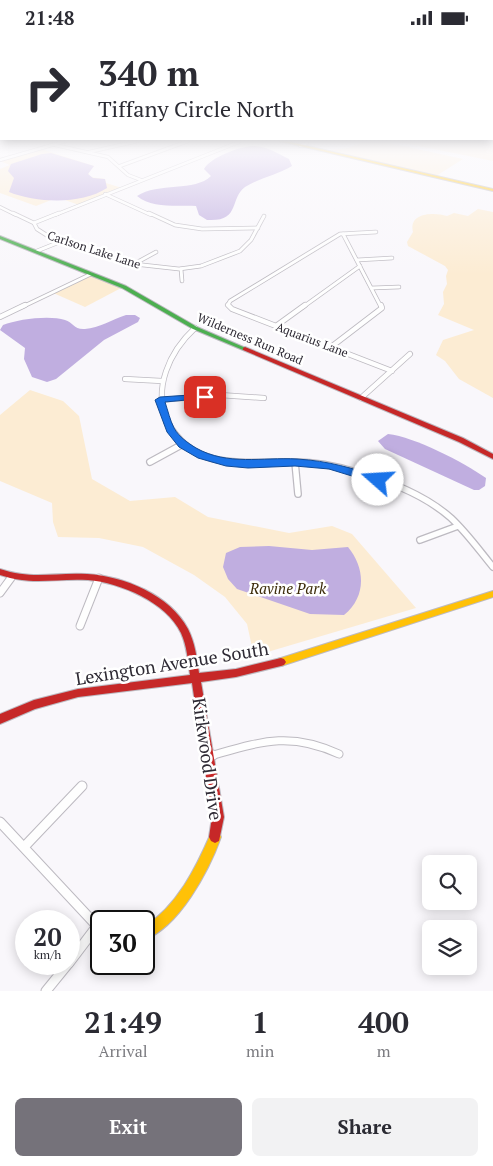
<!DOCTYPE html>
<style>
:root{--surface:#fff;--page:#f2f2f3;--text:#2b2b33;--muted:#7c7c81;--accent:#75727a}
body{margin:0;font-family:"PT Serif",serif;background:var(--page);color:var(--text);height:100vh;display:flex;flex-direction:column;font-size:19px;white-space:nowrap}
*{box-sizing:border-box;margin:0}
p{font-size:16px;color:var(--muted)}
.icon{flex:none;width:28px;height:28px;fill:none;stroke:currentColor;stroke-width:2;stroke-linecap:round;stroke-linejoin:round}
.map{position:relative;height:956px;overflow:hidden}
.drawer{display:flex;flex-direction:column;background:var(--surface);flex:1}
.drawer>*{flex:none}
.hud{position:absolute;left:0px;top:0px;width:494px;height:105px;box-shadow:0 2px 12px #0003;background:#fff;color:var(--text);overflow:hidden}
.fabs{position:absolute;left:422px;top:820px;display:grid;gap:10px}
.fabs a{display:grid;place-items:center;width:55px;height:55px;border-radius:8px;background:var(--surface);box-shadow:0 2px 12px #0003;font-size:25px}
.speed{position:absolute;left:15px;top:875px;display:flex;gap:10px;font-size:25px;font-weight:700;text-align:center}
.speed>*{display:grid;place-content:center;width:65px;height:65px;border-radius:50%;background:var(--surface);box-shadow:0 2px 12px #0003;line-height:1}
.speed small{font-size:12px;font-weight:400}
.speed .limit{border:2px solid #111;border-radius:8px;background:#fff;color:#111}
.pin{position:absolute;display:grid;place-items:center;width:42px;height:42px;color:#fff;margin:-21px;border-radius:10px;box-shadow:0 2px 8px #0006}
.me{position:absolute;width:55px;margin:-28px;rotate:289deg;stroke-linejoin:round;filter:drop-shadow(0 0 4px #0008)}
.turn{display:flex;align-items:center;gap:18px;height:105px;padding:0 15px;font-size:22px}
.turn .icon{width:65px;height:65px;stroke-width:2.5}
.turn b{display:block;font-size:35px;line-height:42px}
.eta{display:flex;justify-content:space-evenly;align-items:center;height:85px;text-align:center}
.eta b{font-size:30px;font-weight:600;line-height:35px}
.cta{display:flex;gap:10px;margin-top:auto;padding:10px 15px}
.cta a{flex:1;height:58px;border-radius:8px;background:var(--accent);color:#fff;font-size:20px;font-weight:600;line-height:58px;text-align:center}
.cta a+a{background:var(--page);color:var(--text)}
.status{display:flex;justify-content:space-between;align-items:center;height:35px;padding:0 25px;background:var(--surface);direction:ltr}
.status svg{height:14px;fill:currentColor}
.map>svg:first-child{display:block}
.green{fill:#fcecd3}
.water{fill:#c0aee0}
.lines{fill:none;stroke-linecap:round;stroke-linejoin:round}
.street-far5-casing{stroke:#bdbac1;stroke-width:4}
.street-far4-casing{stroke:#bdbac1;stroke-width:4.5}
.street-far3-casing{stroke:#bdbac1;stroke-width:6}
.street-far2-casing{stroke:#bdbac1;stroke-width:8}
.street-far1-casing{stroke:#bdbac1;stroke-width:9}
.street-casing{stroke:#bdbac1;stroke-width:11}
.fast-casing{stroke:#bdbac1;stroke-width:2}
.slow-casing{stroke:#bdbac1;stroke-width:2}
.jam-casing{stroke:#bdbac1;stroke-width:2}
.street-far5{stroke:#fefefe;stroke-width:2.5}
.street-far4{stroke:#fefefe;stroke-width:3}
.street-far3{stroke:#fefefe;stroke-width:4.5}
.street-far2{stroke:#fefefe;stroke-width:5.5}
.street-far1{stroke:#fefefe;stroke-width:7}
.street{stroke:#fefefe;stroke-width:9}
.fast{fill:#4caf50;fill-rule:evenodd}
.slow{fill:#ffc107;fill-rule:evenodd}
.jam{fill:#c62828;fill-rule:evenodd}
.route{fill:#1a73e8;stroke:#114b97}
.labels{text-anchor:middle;stroke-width:5;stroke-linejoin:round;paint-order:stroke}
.far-street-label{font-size:12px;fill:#2e2a34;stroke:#fff}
.park-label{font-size:15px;font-style:italic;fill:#3c2c0a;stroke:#fff}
.near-street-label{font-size:18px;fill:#2e2a34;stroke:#fff}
</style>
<div class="status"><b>21:48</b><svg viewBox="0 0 49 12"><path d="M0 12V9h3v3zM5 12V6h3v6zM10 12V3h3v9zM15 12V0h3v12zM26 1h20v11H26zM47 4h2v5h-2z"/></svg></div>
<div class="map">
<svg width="493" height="956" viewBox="0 0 493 956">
<rect width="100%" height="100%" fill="#f9f7fb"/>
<g class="green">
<path d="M366 106H380L463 124 436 141 330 115 348 113Z"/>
<path d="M394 106H493V126Z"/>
<path d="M38 113 94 131 88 136 90 142 105 144 106 148 122 153 79 170 65 165H51L36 171 0 158V134L10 130 0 126Z"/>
<path d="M478 174 493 177V363L459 344 445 326 436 320 443 305 474 295 438 280 444 269 443 257 447 249 446 241 448 235 445 231 408 211 407 207 413 197C408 177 435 177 447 181L454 178 468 181Z"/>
<path d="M91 239 123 252 85 272 51 257Z"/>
<path d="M30 355 63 366 79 381 92 444 130 466 175 462 208 482 289 498 332 491 352 499 416 573 254 621 247 589 225 562 194 540 143 512 99 503 58 502 53 487 52 468 0 446V380Z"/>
</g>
<g class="water">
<path d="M252 111C267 111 276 118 289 124L292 131C277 140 259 143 245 152 229 164 241 187 207 185L199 180 196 171C178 170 152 174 137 161 158 147 195 157 211 141L204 134C211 122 239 112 252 111Z"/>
<path d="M51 118 94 131 88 139 93 143 105 144 107 153C81 170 37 168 9 157L14 143 8 136 11 129 42 119Z"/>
<path d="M126 280H135L140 283 138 287 104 305 56 344 47 347 32 342 24 324 25 313 0 295 3 290C18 284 50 280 65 285 73 287 74 295 85 294 99 293 113 284 126 280Z"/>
<path d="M388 399C415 402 463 427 486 443L485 451 479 455H474L385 414 378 406Z"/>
<path d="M269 511 312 515 348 512C366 534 366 562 344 580L310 579 237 554 228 544 223 532 226 518 240 512Z"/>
</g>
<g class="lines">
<g class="street-far5-casing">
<g id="street-far5">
<path d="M55 110 108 122 128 140 141 145"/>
<path d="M300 111 307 108V106"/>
<path d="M89 117 138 106"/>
<path d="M0 125 66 106"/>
<path d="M120 131 188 106"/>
<path d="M105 159 151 180"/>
<path d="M0 172 16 180"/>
<path d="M55 180 239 107"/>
</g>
</g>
<g class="street-far4-casing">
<g id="street-far4">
<path d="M13 178 34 188 37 194 48 201 90 216 134 229 179 234 201 231 240 216 251 205 264 181"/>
<path d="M149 178 175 190 202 194 258 193"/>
<path d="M34 188 59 178"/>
<path d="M343 199 381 272"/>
<path d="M37 216 62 206"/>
<path d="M357 225 392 223"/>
<path d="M134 229 156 217"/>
<path d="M181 234 182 246"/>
<path d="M372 253 399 252"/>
<path d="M22 272 91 239"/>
<path d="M230 272 228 270 230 266 340 199 376 197"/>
<path d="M303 272 360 231"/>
</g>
</g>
<g class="street-far3-casing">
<g id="street-far3">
<path d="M228 270 232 274 392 336"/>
<path d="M0 282 25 270"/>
<path d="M276 291 305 270"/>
<path d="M331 312 382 273 381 270"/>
<path d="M125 344 162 346"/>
<path d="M361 363 410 319"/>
<path d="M160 365 220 360 264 363"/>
<path d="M167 388C153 353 169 317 195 293"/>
</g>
</g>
<g class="street-far2-casing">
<g id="street-far2">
<path d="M167 387C194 438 247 426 296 427 316 427 336 431 356 437 389 446 425 460 451 483 467 498 479 515 493 532"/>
<path d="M150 427 183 409"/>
<path d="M295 427 298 459"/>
<path d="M420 505 458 491"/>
</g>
</g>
<g class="street-far1-casing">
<g id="street-far1">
<path d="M0 558 11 543"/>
<path d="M80 591 99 543"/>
<path d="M210 721C260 707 289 696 339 719"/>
</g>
</g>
<g class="street-casing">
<g id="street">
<path d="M210 721 213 720"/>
<path d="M0 787 97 891 101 893"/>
<path d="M24 812 82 751"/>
<path d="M69 928 97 891"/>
<path d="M46 956 68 929"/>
</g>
</g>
<g class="fast-casing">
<path id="fast" d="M0 201 126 251 197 292 248 314 247 315H243L193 294 122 253 0 204Z"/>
</g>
<g class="slow-casing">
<g id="slow">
<path d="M279 106H286L493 154V156Z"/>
<path d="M493 556V562L281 631 278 630 276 627 278 624 281 623Z"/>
<path d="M215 796 219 798 221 802C209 836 179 892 144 905V892C177 871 196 833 211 798Z"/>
</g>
</g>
<g class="jam-casing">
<g id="jam">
<path d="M245 312 463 403 493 419V424L459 407 243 315V313Z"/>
<path d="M0 534C33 545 55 537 87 539 124 541 170 560 188 594 195 608 197 623 199 638L236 634 281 623 284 624 286 627 284 630 281 631 236 642 201 647 224 782 219 806 215 808 211 806 209 802 212 782 192 648 78 662 35 674 0 689V679L34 665 78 654 190 640C188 626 187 611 181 598 166 567 121 548 88 545 56 543 32 551 0 540Z"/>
</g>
</g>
<use href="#street-far5" class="street-far5"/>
<use href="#street-far4" class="street-far4"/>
<use href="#street-far3" class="street-far3"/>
<use href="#street-far2" class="street-far2"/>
<use href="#street-far1" class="street-far1"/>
<use href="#street" class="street"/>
<use href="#fast" class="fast"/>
<use href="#slow" class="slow"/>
<use href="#jam" class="jam"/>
</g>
<linearGradient id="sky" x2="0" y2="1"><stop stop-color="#98b2e5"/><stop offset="0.44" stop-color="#fcfbfd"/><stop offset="1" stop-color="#fcfbfd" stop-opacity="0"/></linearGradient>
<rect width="493" height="240" fill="url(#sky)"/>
<path class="route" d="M205 359 210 362 208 363 165 367C168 376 170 385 174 393 179 402 188 408 196 413 228 431 262 422 297 424 329 426 352 433 382 443L384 445 378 449 329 434 295 431 248 433 226 431 198 423 179 412 167 397 155 365 160 362Z"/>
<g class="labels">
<g class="far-street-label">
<text transform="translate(94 215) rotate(18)" y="4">Carlson Lake Lane</text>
<text transform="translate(250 304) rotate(23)" y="4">Wilderness Run Road</text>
<text transform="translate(312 305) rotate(21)" y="4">Aquarius Lane</text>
</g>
<g class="park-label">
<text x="288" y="559">Ravine Park</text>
</g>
<g class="near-street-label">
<text transform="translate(172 629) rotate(-9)" y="6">Lexington Avenue South</text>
<text transform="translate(207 724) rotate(82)" y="6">Kirkwood Drive</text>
</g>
</g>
</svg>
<div class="fabs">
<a><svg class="icon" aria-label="search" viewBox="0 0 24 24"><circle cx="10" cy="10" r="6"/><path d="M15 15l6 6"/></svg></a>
<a><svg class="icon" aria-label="layers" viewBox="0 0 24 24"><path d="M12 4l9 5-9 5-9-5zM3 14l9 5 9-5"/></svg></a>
</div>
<div class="speed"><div>20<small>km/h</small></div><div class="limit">30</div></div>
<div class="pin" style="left:205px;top:362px;background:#d93025"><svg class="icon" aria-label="arrive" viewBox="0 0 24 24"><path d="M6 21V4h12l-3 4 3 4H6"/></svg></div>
<svg class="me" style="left:378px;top:445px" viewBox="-20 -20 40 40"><circle r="19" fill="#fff"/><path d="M0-13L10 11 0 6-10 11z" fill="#1a73e8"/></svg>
<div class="hud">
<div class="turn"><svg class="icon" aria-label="right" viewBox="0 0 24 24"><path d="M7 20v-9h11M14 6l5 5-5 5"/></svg><div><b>340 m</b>Tiffany Circle North</div></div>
</div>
</div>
<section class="drawer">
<div class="eta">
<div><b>21:49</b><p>Arrival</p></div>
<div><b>1</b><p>min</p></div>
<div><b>400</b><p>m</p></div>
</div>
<div class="cta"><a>Exit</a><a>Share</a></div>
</section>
